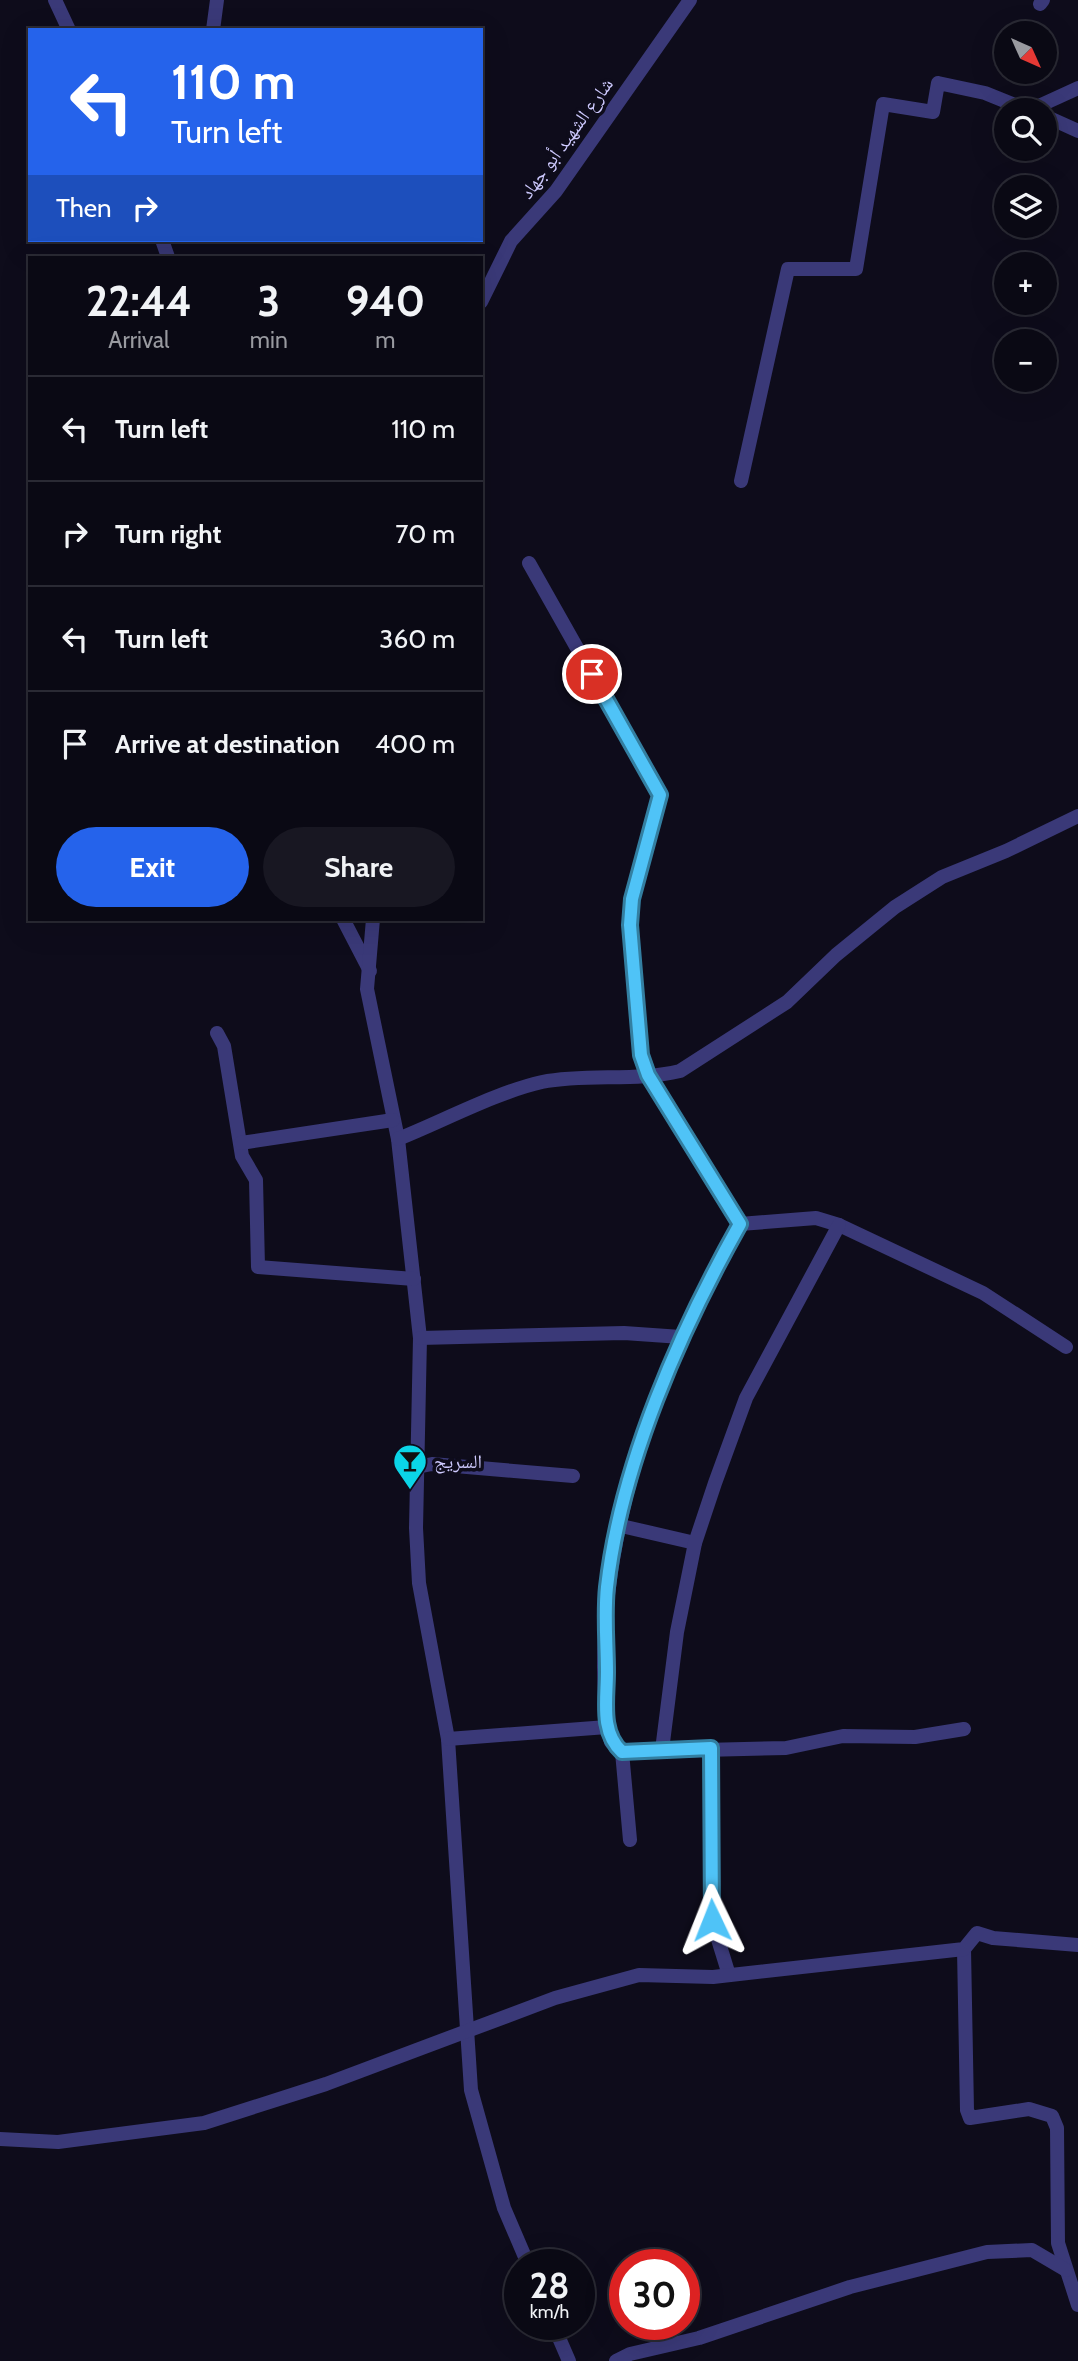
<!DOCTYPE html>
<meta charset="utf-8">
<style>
:root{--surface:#0a0914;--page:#181722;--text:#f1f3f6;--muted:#999aa0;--line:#2a2a34;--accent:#2563eb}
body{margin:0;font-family:Cabin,"Noto Naskh Arabic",sans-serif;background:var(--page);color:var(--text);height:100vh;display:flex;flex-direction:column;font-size:26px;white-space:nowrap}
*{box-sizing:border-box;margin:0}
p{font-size:23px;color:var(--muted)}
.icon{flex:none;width:38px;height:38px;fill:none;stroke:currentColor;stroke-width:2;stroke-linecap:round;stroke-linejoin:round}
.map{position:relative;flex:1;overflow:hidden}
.drawer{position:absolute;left:28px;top:256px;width:455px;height:665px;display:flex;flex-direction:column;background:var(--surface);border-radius:0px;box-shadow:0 7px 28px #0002,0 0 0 2px var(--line)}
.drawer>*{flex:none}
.guide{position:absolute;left:28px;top:28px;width:455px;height:214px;border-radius:0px;box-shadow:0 7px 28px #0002,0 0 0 2px var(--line);background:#2563eb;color:#fff;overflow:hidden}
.needle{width:46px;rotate:135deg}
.tools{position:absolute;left:994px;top:21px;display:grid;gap:14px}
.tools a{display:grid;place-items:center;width:63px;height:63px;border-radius:50%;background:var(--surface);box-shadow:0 7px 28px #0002,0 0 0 2px var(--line);font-size:35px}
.speed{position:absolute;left:504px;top:2249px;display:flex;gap:14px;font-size:35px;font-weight:700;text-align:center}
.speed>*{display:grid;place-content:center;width:91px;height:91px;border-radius:50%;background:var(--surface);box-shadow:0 7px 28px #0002,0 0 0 2px var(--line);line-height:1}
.speed small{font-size:18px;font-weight:400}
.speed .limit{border:10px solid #d22;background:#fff;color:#111}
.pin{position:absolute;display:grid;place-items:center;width:60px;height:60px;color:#fff;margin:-30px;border:4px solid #fff;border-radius:50%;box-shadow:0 2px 7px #0007}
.me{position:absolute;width:77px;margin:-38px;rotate:358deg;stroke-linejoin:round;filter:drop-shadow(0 0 5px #0008)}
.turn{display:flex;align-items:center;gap:24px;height:147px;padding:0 28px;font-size:32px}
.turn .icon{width:91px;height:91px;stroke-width:2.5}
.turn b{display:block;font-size:49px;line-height:60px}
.then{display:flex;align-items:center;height:66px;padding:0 28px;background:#0003;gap:14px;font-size:26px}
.eta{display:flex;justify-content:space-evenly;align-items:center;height:119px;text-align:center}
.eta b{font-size:42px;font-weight:700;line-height:49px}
.cta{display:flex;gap:14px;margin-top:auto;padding:14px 28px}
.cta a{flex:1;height:80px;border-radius:42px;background:var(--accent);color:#fff;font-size:28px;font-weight:700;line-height:80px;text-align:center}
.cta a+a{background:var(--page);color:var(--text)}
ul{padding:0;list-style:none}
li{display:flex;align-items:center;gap:21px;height:105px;padding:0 28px;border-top:2px solid var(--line)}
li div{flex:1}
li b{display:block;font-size:26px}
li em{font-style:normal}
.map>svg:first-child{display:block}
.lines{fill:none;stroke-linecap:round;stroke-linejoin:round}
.minor{stroke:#3a3978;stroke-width:14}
.route-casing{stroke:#337fa1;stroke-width:18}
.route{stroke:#4fc3f7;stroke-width:12}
.labels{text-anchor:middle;stroke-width:7;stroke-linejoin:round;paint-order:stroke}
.street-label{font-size:19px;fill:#cdc9fd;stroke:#0e0c1b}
.poi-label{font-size:19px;fill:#cdc9fd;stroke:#0e0c1b;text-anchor:start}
</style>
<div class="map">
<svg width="1078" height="2361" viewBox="0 0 1078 2361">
<rect width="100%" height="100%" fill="#0e0c1b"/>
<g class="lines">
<g class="minor">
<path d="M55 0 69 30"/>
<path d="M1040 4 1043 0"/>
<path d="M213 30 217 0"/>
<path d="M1030 110 1078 88"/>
<path d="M1045 116 1078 131"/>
<path d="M162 240 168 257"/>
<path d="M481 302 511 241 556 191 690 0"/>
<path d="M741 481 788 269H856L883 104 933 112 938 83 985 93 1027 110"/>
<path d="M529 563 660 795 632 899 630 925 641 1055 648 1075 740 1224 816 1218 839 1225 983 1293 1066 1347"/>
<path d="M343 919 370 971"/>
<path d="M373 919 367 989 398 1139 420 1338 416 1528 419 1583 448 1739 471 2090 504 2208 528 2264"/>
<path d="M217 1033 224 1046 242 1156 256 1180 258 1267 414 1279"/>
<path d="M398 1139C441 1122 497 1092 542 1082 588 1073 636 1082 680 1071L787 1002 836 955 895 907 942 877 1006 851 1078 816"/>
<path d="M241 1143 393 1120"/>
<path d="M420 1338 624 1333 681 1337"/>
<path d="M417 1467 432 1464 573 1476"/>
<path d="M617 1525 695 1543"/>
<path d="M607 1727C589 1549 654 1376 740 1224"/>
<path d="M448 1739 607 1727 611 1742 622 1752 786 1748 843 1736 915 1737 964 1729"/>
<path d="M711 1748 712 1920 729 1975"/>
<path d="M662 1750 677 1632 695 1543 715 1483 746 1398 839 1225"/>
<path d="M622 1752 630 1840"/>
<path d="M964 1949 967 2110 970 2118 1029 2109 1052 2116 1057 2128 1058 2243 1078 2305"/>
<path d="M0 2139 58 2142 204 2123 326 2084 555 1998 639 1975 713 1977 964 1949 977 1933 993 1938 1078 1945"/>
<path d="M553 2324 569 2361"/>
<path d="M616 2361 630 2354 699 2338 850 2287 987 2252 1032 2250 1066 2270"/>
</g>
</g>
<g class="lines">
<g class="route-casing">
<path id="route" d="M592 674 660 795 632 899 630 925 641 1055 648 1075 740 1224C680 1331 621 1464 607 1587 604 1615 607 1644 607 1672 607 1700 600 1732 622 1752L711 1748 712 1920"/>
</g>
<use href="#route" class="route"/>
</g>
<defs>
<g id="bar-pin" transform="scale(1.75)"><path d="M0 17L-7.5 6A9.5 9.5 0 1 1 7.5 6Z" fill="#0bd5e7" stroke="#0e0c1b"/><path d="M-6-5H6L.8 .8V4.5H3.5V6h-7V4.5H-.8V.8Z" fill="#111"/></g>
</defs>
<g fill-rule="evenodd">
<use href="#bar-pin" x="410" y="1461"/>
</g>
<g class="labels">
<g class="street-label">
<text transform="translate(566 138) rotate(-54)" y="7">شارع الشهيد أبو جهاد</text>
</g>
<g class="poi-label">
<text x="434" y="1468">السريج</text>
</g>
</g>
</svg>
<div class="tools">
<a><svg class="needle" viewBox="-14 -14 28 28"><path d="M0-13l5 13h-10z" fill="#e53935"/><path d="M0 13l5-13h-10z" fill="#999aa0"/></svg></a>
<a><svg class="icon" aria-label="search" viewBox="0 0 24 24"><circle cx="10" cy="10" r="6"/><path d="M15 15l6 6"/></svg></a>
<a><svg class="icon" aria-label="layers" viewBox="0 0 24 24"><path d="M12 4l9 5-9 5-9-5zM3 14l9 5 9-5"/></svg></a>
<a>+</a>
<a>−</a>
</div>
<div class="speed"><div>28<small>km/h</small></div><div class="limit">30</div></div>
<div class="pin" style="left:592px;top:674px;background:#d93025"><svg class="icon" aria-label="arrive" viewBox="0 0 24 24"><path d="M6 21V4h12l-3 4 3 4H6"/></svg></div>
<svg class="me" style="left:712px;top:1920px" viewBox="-20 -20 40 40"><path d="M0-17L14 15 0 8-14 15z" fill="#4fc3f7" stroke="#fff" stroke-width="4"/></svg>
<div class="guide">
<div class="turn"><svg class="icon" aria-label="left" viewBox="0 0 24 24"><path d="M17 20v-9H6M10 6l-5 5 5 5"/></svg><div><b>110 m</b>Turn left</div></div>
<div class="then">Then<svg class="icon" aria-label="right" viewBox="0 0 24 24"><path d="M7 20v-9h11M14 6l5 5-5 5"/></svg></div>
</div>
<section class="drawer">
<div class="eta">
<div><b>22:44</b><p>Arrival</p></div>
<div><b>3</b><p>min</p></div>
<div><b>940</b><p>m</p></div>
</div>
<ul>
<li><svg class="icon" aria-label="left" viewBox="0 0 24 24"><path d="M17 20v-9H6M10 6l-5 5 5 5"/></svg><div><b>Turn left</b></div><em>110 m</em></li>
<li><svg class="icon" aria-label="right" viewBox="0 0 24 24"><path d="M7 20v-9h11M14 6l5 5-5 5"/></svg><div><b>Turn right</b></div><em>70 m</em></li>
<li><svg class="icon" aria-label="left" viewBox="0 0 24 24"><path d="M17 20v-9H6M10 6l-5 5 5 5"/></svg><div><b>Turn left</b></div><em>360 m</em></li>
<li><svg class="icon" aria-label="arrive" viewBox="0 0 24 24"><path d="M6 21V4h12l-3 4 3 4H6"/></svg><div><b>Arrive at destination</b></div><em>400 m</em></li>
</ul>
<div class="cta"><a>Exit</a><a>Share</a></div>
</section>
</div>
